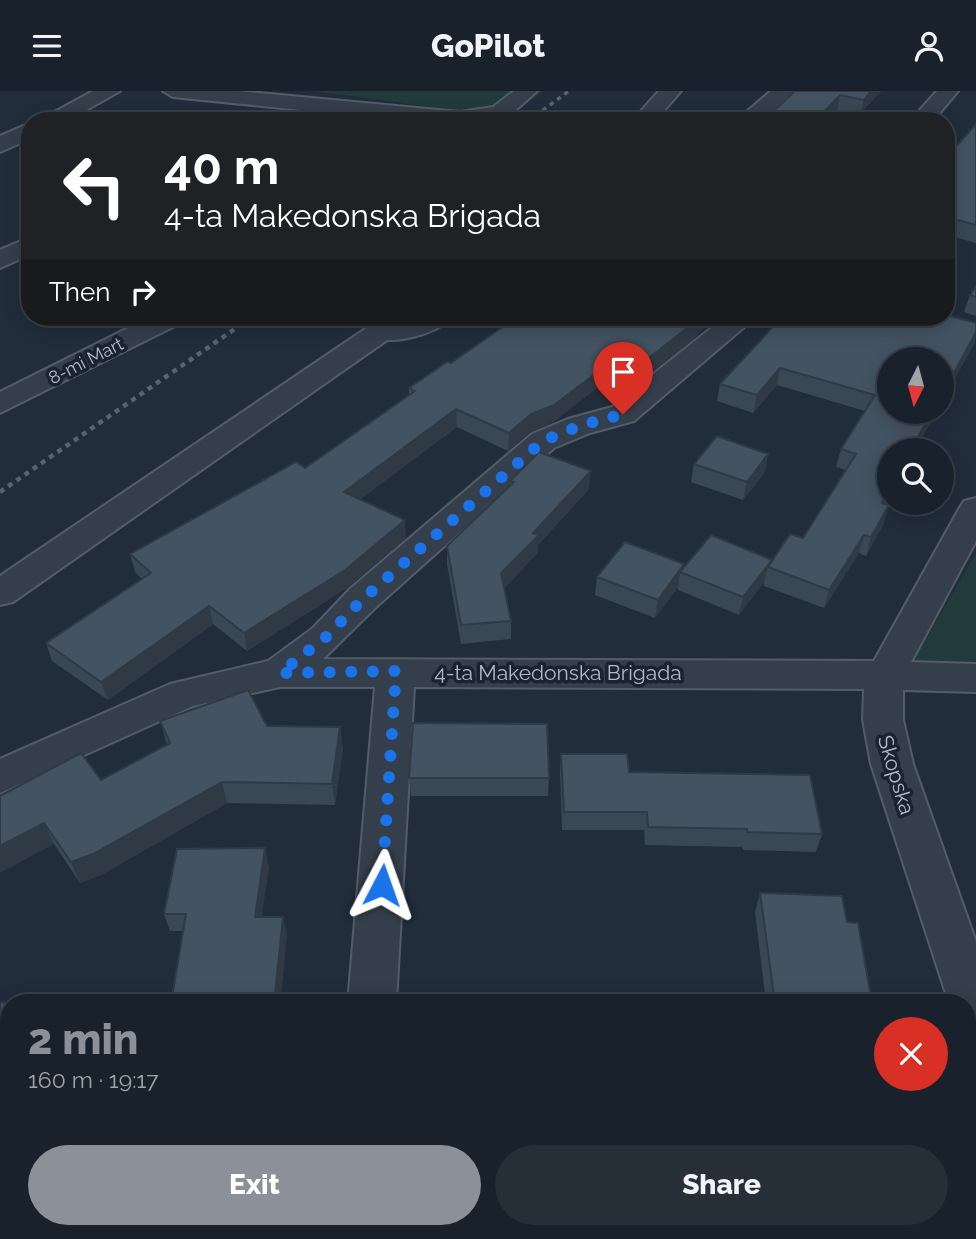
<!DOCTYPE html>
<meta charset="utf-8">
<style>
:root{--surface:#19222c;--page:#262f38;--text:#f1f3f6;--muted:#9fa4a9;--line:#373f48;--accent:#8c9099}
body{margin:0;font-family:Raleway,sans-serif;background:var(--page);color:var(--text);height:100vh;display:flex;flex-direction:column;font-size:26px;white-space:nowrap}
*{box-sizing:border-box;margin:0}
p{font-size:23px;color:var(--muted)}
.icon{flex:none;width:38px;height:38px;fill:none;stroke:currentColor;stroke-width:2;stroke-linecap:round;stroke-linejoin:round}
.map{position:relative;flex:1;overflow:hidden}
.side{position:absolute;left:0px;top:903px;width:976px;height:245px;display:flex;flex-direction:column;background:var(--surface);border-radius:28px 28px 0 0;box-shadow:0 4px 18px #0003,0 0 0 2px var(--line)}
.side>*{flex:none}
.hud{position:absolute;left:21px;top:21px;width:934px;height:214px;border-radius:28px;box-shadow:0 4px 18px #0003,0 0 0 2px var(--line);background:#202124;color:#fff;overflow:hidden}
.needle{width:46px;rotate:186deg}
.tools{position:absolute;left:877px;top:256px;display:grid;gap:14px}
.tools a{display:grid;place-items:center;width:77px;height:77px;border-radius:50%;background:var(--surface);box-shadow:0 4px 18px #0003,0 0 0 2px var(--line);font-size:35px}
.pin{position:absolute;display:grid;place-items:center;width:60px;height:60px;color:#fff;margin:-72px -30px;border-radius:50% 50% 50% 0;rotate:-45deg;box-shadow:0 0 7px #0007}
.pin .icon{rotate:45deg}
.me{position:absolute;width:77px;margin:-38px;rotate:4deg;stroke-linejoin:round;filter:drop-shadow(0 0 5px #0008)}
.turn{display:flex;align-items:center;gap:24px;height:147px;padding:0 28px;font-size:32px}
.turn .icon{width:91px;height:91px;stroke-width:2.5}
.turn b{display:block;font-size:49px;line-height:60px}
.then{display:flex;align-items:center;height:66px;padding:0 28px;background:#0003;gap:14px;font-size:26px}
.round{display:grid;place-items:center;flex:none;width:74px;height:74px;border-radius:37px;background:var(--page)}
.headline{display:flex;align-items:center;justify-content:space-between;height:119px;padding:0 28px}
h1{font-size:42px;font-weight:800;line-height:52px;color:var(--accent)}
.action{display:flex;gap:14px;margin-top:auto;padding:14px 28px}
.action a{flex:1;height:80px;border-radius:42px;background:var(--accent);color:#fff;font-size:28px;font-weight:800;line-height:80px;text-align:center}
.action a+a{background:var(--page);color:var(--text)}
header{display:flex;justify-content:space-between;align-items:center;height:91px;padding:0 28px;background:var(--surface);font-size:32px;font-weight:800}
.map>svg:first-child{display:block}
.green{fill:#233a3c}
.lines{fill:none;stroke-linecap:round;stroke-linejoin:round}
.minor-casing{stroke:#535d69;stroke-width:4}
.minor{fill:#353f4b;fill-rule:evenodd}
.rail-far1{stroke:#566372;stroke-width:3.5;stroke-dasharray:4.5 4.5;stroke-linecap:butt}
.rail{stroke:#566372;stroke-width:4.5;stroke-dasharray:5 5;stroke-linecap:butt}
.wall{fill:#3a4754}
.shaded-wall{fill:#303a45}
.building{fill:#445362;stroke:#303a45;stroke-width:2}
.route{stroke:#1a73e8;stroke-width:12;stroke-dasharray:0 21.6}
.labels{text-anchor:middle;stroke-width:7;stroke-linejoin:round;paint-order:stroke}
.far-street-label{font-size:18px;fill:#b0bac7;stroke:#1a2430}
.street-label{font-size:21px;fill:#b0bac7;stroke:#1a2430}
</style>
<header><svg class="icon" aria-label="menu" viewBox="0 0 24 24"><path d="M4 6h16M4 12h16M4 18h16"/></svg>GoPilot<svg class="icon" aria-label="person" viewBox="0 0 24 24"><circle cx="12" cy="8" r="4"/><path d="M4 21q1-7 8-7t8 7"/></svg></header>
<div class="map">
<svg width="976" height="1148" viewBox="0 0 976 1148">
<rect width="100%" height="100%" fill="#212d3b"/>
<g class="green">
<path d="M312 0H544L509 26Z"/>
<path d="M976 462V572L914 569Z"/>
</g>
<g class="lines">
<g class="minor-casing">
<g id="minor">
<path d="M93 0H120L67 30H38Z"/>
<path d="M163 0H238L460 21 493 16 514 0H537L508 26 487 30H411L173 6Z"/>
<path d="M659 0H681L655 30H632Z"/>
<path d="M771 0H794L761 30H736Z"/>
<path d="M937 0H958L933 30H910Z"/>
<path d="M30 32V48L0 61V45Z"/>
<path d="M30 146V164L0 177V159Z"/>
<path d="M150 226H185L181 232 0 322V301Z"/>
<path d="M383 226H451C441 241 404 250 387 249L13 511 0 514V485Z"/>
<path d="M725 226H756L634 330 590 342 554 357 376 516 323 568 874 570 959 418 964 410 976 407V450L911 571 976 573V601L903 599V629L913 673 976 851V943L968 939V912H949L871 673 863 629 864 598 414 596 396 912H348L375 596H280L193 615 0 702V668L170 593 268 570 313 537 350 498 532 343 568 328 612 316Z"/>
<path d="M9 1112V1139H39L35 1148H0V1116Z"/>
<path d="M329 1139H385L384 1148H328Z"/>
</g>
</g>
<use href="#minor" class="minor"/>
<path class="rail-far1" d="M528 30 569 0"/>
<path class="rail" d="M0 401 252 226"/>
</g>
<g class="wall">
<path d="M795 0H881L860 23 837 19Z"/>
<path d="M976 33V152L947 144V56L954 58Z"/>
<path d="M976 195V225L964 221 970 204Z"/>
<path d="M782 226 975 251 942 311V268L889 320H937L915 359H889V407L885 413 884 432 866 465 859 462 824 517 764 495V491L739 524 678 499V496L655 527 595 504 597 486 684 477 771 471 803 447 846 379 836 376 841 358 865 320 777 294 753 322 717 310 720 293Z"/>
<path d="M695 247 624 303 606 295 597 297 553 331 530 341 508 360 457 336 360 408 406 447 347 497 247 560 213 533 108 609 52 570 46 552 142 488 135 481 130 463 305 377 409 304V297L451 272Z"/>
<path d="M768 363 765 381 743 409 691 391 694 373Z"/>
<path d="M510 390 589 398 538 454V462L504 497 511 530V548L461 553 447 473V455L510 395Z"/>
<path d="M160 630 267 635 343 657 335 714 227 712 101 784 80 792 54 753 0 705 101 689 167 654Z"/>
<path d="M561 663 629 681 822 743 816 761 743 759 742 756 645 754 644 739H562L560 681Z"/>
<path d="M409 687H549L548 705H411Z"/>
<path d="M269 775 261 826 287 843 280 912H171L183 840H170L164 823Z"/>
<path d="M760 802 847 831 872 912H766L755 821Z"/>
<path d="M0 911 9 912V1008L0 1007Z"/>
<path d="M783 1139H911V1144L908 1148H784Z"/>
</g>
<g class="shaded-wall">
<path d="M871 0H881L860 23 864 9Z"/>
<path d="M840 4 837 19 826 30H815Z"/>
<path d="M701 226H713L695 247 624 303 626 285Z"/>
<path d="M976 241 975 251 942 311V304Z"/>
<path d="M607 277 606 295 597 297 553 331 530 341 508 360 509 342 531 323 599 280Z"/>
<path d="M780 277 777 294 753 322 757 304Z"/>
<path d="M456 318 457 336 346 419 344 401Z"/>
<path d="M932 320H937L915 359H911Z"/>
<path d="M768 363 765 381 743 409 747 391Z"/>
<path d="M591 380 589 398 538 454V462L501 501V482L533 442Z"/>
<path d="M889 398V407L876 430 882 412Z"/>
<path d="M889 414 884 432 866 465 871 446Z"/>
<path d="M405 429 406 447 347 497 247 560 244 542Z"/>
<path d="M864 444 859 462 824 517 829 499Z"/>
<path d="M772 469 770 477 768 476 764 491 739 524 743 506Z"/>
<path d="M684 473 683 482 680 481 678 496 655 527 658 509Z"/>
<path d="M209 515 213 533 108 609 101 591Z"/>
<path d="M340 636 343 657 335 714 332 693Z"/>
<path d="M222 691 227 712 101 784 80 792 71 771Z"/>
<path d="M44 732 54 753 0 782V755Z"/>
<path d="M265 757 269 775 259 844 255 826Z"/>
<path d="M283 826 287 843 280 912H274Z"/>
<path d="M9 956V1004L0 990V978Z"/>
<path d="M264 1139H271L270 1148H263Z"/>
</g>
<g class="building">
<path d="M795 0H871L864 9 840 4 815 30H763Z"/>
<path d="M976 33V134L949 127 947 130V56L954 58Z"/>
<path d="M976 195V206L970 204Z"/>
<path d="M947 224 976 232V241L942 304V268H889V320H932L911 359H889V398L882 412 889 414 871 446 864 444 829 499 768 476 790 443 803 447 856 363 841 358 875 304 780 277 757 304 720 293 782 226H947Z"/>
<path d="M517 226H701L626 285 607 277 599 280 554 314 531 323 509 342 456 318 344 401 405 429 345 479 244 542 209 515 101 591 46 552 151 482 130 463 296 371 305 377 415 300 409 297 447 271 451 272Z"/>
<path d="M717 345 768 363 747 391 694 373Z"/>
<path d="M539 361 591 380 533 442 539 444 501 482 511 530 461 534 447 455 514 391 510 390Z"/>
<path d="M711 444 772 469 743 506 680 481Z"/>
<path d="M625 451 684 473 658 509 597 486Z"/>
<path d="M248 599 267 635 340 636 332 693 222 691 93 763 71 771 44 732 0 755V705L81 662 101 689 170 652 160 630Z"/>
<path d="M413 632 547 633 549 687H409Z"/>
<path d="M561 663H627L629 681 810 684 822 743 747 741V738L648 736 647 721H564Z"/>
<path d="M265 757 255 826H283L274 912H171L186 823H164L177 758Z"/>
<path d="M760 802 842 805 847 831 858 832 872 912H775Z"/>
<path d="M0 911 10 912 9 956 0 978Z"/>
<path d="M159 1139H264L263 1148H157Z"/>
<path d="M367 1139H708L709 1148H366Z"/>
<path d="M792 1139H911V1144L866 1142 867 1148H794Z"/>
</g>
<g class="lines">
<path class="route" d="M382 794 396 580 280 582 326 546 363 508 543 350 579 335 623 323"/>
</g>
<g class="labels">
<g class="far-street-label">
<text transform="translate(86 270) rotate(-27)" y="6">8-mi Mart</text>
</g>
<g class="street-label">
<text x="558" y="589">4-ta Makedonska Brigada</text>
<text transform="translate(896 684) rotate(73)" y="7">Skopska</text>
</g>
</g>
</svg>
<div class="tools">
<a><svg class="needle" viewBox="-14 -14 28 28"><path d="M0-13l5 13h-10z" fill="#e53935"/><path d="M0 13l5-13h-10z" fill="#9fa4a9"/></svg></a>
<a><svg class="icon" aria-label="search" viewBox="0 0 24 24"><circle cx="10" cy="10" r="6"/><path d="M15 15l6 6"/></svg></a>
</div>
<div class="pin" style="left:623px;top:323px;background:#d93025"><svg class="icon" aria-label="arrive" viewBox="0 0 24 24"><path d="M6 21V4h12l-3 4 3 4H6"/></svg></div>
<svg class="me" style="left:382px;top:794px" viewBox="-20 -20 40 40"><path d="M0-17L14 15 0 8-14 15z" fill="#1a73e8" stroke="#fff" stroke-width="4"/></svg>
<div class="hud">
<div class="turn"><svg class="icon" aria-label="left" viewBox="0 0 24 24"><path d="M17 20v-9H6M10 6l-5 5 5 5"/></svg><div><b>40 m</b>4-ta Makedonska Brigada</div></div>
<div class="then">Then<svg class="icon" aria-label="right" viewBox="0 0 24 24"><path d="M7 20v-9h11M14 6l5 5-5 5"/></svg></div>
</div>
<section class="side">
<div class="headline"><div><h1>2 min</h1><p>160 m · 19:17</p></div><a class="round" style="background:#d93025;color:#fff"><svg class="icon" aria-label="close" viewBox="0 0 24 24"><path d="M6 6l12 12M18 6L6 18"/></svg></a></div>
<div class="action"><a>Exit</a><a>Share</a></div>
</section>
</div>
